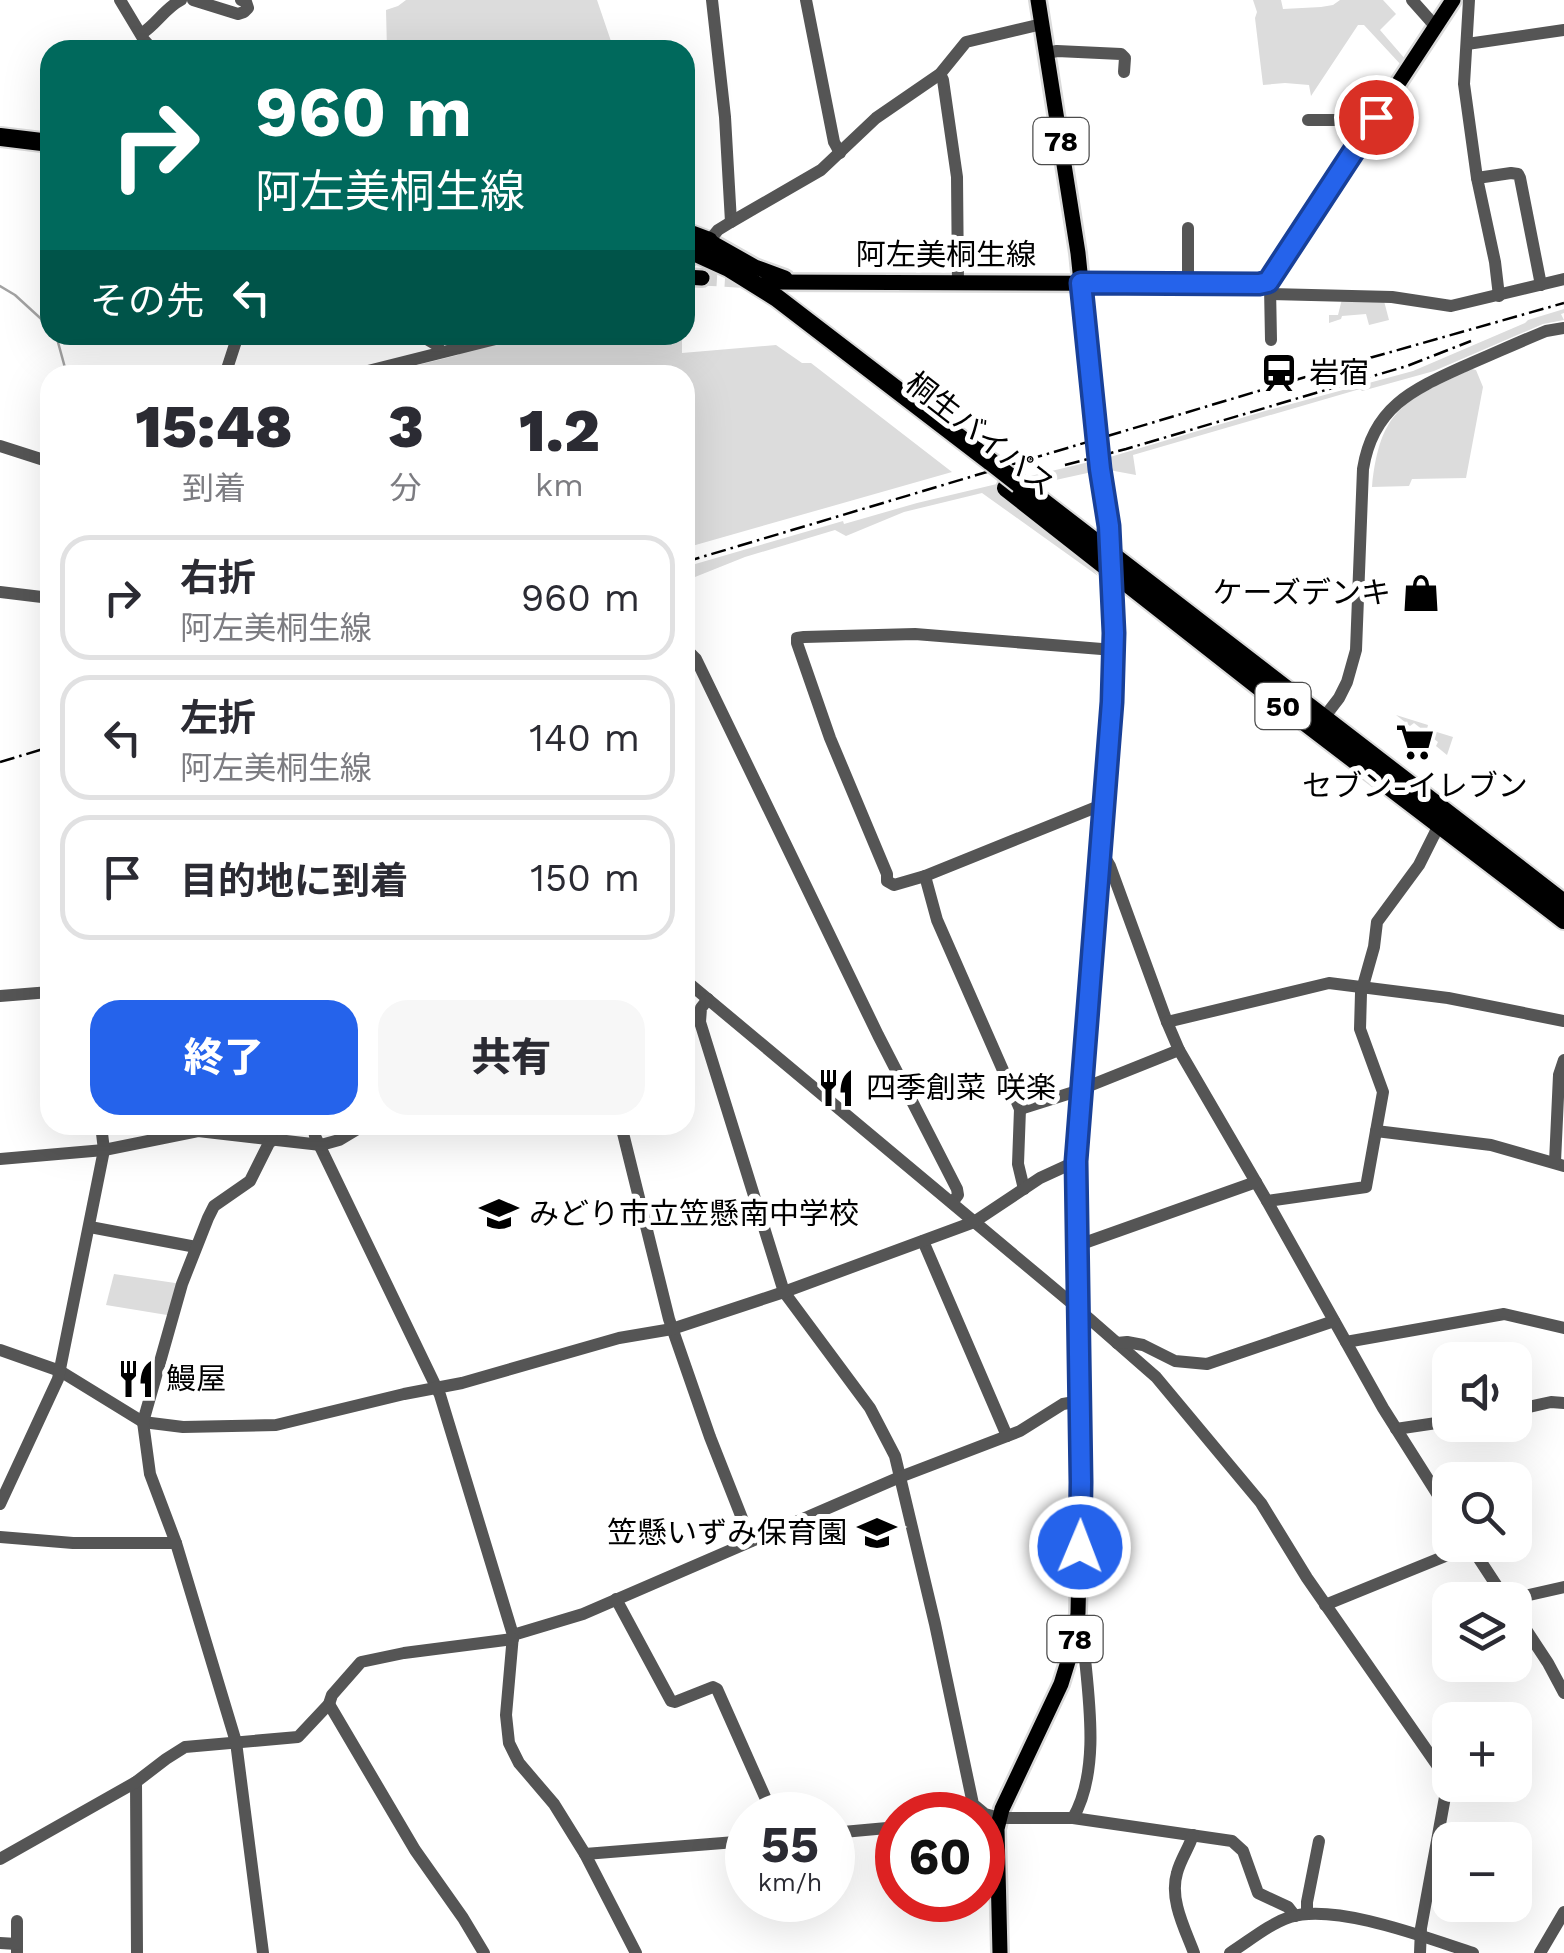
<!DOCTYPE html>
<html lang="ja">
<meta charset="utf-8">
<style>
:root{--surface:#fff;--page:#f7f7f7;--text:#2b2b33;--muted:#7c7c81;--line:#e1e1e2;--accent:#2563eb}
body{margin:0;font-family:"Work Sans","Noto Sans JP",sans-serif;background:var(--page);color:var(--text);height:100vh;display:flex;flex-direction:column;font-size:38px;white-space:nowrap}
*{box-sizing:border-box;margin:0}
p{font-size:32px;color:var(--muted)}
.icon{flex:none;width:55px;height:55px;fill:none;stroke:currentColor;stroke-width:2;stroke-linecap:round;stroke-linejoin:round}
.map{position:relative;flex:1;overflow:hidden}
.drawer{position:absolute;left:40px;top:365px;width:655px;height:770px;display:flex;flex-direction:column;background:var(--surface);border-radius:30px;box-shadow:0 10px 40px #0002}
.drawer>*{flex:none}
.top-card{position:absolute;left:40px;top:40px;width:655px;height:305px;border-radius:30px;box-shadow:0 10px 40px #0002;background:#00695c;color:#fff;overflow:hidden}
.tools{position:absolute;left:1432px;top:1342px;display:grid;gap:20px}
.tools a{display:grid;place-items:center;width:100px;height:100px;border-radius:20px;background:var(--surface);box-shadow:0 10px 40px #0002;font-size:50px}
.speed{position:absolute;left:725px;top:1792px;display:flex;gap:20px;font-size:50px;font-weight:700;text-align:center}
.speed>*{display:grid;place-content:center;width:130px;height:130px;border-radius:50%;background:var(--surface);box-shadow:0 10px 40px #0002;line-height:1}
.speed small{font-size:25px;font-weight:400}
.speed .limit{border:15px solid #d22;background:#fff;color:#111}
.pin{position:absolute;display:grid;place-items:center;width:85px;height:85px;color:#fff;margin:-42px;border:5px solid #fff;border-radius:50%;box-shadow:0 2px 10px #0007}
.me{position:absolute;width:110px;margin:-55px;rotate:1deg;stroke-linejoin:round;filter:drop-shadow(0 0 8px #0008)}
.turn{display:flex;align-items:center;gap:35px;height:210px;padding:0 50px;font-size:45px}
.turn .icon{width:130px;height:130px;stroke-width:2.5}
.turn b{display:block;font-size:70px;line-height:85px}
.then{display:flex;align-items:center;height:95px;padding:0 50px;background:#0003;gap:20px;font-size:38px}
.eta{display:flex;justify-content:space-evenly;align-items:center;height:170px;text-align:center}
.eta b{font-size:60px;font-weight:800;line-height:70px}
.action{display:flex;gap:20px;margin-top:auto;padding:20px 50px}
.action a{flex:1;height:115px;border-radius:30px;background:var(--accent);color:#fff;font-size:40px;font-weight:800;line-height:115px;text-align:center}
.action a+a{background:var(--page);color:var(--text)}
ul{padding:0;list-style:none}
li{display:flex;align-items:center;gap:30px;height:125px;margin:0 20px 15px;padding:0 30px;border:5px solid var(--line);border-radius:30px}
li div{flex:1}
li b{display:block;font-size:38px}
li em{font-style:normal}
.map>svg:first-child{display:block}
.green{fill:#dcdcdc}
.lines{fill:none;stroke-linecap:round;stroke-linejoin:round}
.stream{stroke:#a3a3a3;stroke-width:2.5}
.minor-tunnel{stroke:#d9d9d9;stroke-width:12;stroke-dasharray:12 6;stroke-linecap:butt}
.major-tunnel{stroke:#d9d9d9;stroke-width:15;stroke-dasharray:15 8;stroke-linecap:butt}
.major-casing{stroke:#dbdbdb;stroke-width:20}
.highway-casing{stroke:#dbdbdb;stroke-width:22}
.minor{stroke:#555;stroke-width:12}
.major{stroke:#000;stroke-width:15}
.highway{stroke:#000;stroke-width:18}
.rail{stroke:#000;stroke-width:2.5;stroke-dasharray:15 5 2.5 5;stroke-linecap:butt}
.major-bridge-casing{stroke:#dbdbdb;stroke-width:20;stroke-linecap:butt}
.highway-bridge-casing{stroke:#dbdbdb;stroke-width:22;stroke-linecap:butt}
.major-bridge{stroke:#000;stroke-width:15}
.highway-bridge{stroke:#000;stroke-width:18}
.route-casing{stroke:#184099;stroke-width:25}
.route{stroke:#2563eb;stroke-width:18}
.labels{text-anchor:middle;stroke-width:10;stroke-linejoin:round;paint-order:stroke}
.shield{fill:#fff;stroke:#4c4c4c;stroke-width:2.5}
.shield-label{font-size:28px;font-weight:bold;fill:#000}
.street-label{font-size:30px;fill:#000;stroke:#fff}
.poi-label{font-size:30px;fill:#000;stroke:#fff;text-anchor:start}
</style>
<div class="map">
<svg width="1564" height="1953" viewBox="0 0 1564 1953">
<rect width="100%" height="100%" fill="#fff"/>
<g class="green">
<path d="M406 0H597L614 50H387L386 10 398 6Z"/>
<path d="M1253 0H1281L1283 9 1321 7 1333 5 1340 0H1383L1396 14 1380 30 1406 60 1402 66 1364 25H1358L1311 96 1309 85 1285 83 1263 85 1255 18 1257 12Z"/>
<path d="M1342 299 1384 301 1389 320 1369 325 1366 314 1342 316 1341 319 1329 323V315H1338Z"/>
<path d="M1564 309V313L1561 314 1564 320 1543 324 1434 371 1362 391 1360 389 1133 455 1136 475 1109 470 1108 466 1093 468 1092 472 1051 481 1040 489 1028 479 996 489 1091 566 1098 576 982 493 904 512 846 536 835 530 745 557 685 581V567L843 521 844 524 917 503 1110 457 1265 411 1413 371 1525 323 1528 320Z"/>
<path d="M540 335H682V353L776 345 802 363H811L952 472 685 548V375H422L418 365 458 355 461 352Z"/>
<path d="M1472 369 1476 370 1483 387 1466 478 1412 479 1409 486 1372 487C1380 408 1405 400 1472 369Z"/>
<path d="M1396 715 1428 725 1427 729 1453 737 1447 755 1436 746 1438 742 1414 723 1410 726Z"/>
<path d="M114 1274 182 1284 167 1315 106 1305Z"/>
</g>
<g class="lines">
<g class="stream">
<path d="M0 286 15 295 50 327"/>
<path d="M56 335 67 375"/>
</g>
<path class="minor-tunnel" d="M685 269 703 248"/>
<path class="major-tunnel" d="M702 278 753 281"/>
<g class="major-casing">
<g id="major">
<path d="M1038 0 1078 253 1096 427"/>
<path d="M709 241 755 267 785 278"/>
<path d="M685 277 702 278"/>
<path d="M767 282 1259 284 1268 282 1453 0"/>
<path d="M1000 1953 997 1829 1002 1809 1061 1684 1075 1639 1078 1613 1081 1482 1077 1161 1112 702C1115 625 1117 545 1100 469"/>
</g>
</g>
<g class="highway-casing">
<g id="highway">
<path d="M0 137 50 143"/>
<path d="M685 232 709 241"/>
<path d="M685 248 729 268 777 298 991 462"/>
<path d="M1020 484 1564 903"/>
<path d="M1006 488 1272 697 1564 920"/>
</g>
</g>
<g class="minor">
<path d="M120 0 144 40 153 50"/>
<path d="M193 0 238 14 244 12 248 8 246 2 241 0"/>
<path d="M712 0 725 117 731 222"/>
<path d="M806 0 834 142 840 153"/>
<path d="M1412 0 1436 27"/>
<path d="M1469 0 1464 84 1477 178 1495 262 1499 296"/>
<path d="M141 34C156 25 165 8 181 0"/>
<path d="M1467 44 1564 30"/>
<path d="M1047 53 1057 51 1121 54 1125 58 1124 72"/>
<path d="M940 74 943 80 957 177 958 283"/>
<path d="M1308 120H1359L1372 124"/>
<path d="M1477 178 1511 173 1518 174 1520 178 1541 285"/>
<path d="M705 246 718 230 731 222 821 170 876 118 940 74 966 42 1042 24"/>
<path d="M1188 283V228"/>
<path d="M1270 287 1271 340"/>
<path d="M1271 294 1392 297 1451 306 1564 279"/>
<path d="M420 335 437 345 440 351"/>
<path d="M225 375 238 335"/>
<path d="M352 375 511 335"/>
<path d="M0 446 50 462"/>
<path d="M0 592 50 598"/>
<path d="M685 651 690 653 696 659 878 1035 957 1189 958 1195 952 1203"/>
<path d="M1319 724 1339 698 1347 682 1356 650 1363 469C1373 406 1414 389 1467 365 1493 354 1519 342 1546 331L1564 328"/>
<path d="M1103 808H1094L925 876 894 885 887 881V874L830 738 797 643V638L804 637 915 634 1114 650"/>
<path d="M1100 849 1110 866 1167 1022 1179 1050 1267 1201 1383 1408 1450 1514"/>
<path d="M925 876 937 920 1020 1109 1074 1092 1179 1050"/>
<path d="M685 980 1069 1301 1156 1377 1261 1503 1307 1578 1444 1775 1447 1786 1421 1928 1420 1953"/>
<path d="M0 996 50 992"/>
<path d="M708 999 701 1008 700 1022 784 1292 870 1408 895 1456 935 1624 973 1804 985 1814 999 1818H1073L1232 1841 1243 1851 1258 1893 1288 1907 1295 1916"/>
<path d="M1167 1022 1329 983 1448 998 1564 1021"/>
<path d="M1020 1109 1018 1164 1024 1189"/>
<path d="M313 1125 315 1136 440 1395 513 1635 506 1715 509 1743 519 1763 554 1804 585 1854 636 1953"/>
<path d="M621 1125 669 1319 710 1437 751 1541"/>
<path d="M1376 1131 1491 1145 1564 1166"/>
<path d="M0 1159 104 1150 198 1131 321 1145 339 1140 364 1125"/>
<path d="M1555 1162 1559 1075 1564 1060"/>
<path d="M1267 1201 1366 1187 1383 1092 1360 1029 1361 993 1374 947 1377 922 1419 865 1439 825"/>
<path d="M90 1227 196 1247"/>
<path d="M923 1241 1007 1436"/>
<path d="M1077 1244 1087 1242 1256 1182"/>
<path d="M1346 1342 1504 1314 1564 1328"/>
<path d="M1117 1343 1127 1342 1143 1345 1175 1361 1207 1364 1334 1321"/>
<path d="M0 1350 60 1371 143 1422 183 1427 276 1425 404 1394 462 1383 619 1338 672 1329 784 1292 974 1222 1040 1178 1077 1161"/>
<path d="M1515 1410 1551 1402 1564 1403"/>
<path d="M1396 1429 1450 1421"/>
<path d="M0 1504 58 1379 104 1150 101 1125"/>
<path d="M0 1537 73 1543H176"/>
<path d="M1470 1545 1506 1600"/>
<path d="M616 1599 671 1701 675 1702 713 1687 717 1689 773 1815"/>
<path d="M1507 1600 1564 1587"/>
<path d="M1325 1605 1470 1546"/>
<path d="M1515 1613 1548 1663 1564 1693"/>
<path d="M513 1635 583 1614 900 1477 1020 1431 1063 1404 1080 1401"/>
<path d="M329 1704 415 1850 463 1918 484 1953"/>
<path d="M136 1782 137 1953"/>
<path d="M1073 1818C1100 1771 1089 1701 1084 1649L1082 1642 1075 1639"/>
<path d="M832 1833 898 1827"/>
<path d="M1193 1835C1189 1848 1180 1860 1177 1873 1169 1899 1185 1929 1194 1953"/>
<path d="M585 1854 748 1841"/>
<path d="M0 1859 136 1782 166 1759 185 1747 298 1737 329 1704 332 1695 361 1662 404 1653 513 1639"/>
<path d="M1307 1914V1902L1319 1841"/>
<path d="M17 1921V1953"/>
<path d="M0 1943 17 1944"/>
<path d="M263 1953 236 1742 176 1543 150 1474 143 1422 182 1284 208 1218 214 1206 250 1181 269 1143 273 1140"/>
<path d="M1230 1953C1249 1941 1269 1924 1290 1917 1336 1903 1427 1938 1473 1953"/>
<path d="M1540 1953 1564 1912"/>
</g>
<use href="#major" class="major"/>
<use href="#highway" class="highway"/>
<g class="rail">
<path d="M1065 465 1126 449 1407 366 1471 341"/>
<path d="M685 562 1359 361 1564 303"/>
<path d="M0 762 50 747"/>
</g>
<g class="major-bridge-casing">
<path id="major-bridge" d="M1096 427 1100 469"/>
</g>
<g class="highway-bridge-casing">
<path id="highway-bridge" d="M991 462 1019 484"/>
</g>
<use href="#major-bridge" class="major-bridge"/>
<use href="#highway-bridge" class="highway-bridge"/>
</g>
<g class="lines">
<g class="route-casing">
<path id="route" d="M1080 1547 1081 1482 1076 1161 1112 702 1114 633 1109 526 1100 469 1081 283 1259 284 1268 282 1376 117"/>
</g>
<use href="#route" class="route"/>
</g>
<defs>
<g id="station-bare" transform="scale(3)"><path d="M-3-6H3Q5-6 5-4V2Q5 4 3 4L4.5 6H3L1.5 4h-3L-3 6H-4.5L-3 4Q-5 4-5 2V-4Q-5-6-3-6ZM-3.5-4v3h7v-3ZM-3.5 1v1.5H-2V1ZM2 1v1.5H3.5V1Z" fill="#000" stroke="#fff" stroke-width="2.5" paint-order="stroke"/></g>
<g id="shop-bare" transform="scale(3)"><path d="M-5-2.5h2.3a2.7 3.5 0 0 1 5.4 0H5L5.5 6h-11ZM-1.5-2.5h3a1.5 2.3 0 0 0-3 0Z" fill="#000" stroke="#fff" stroke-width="2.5" paint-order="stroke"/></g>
<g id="supermarket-bare" transform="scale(3)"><path d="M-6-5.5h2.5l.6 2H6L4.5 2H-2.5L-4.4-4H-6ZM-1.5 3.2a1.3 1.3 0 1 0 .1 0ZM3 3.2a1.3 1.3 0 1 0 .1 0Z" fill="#000" stroke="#fff" stroke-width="2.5" paint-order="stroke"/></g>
<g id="restaurant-bare" transform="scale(3)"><path d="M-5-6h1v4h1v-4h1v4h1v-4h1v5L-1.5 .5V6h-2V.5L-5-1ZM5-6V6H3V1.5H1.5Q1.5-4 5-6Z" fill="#000" stroke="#fff" stroke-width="2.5" paint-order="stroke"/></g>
<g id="school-bare" transform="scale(3)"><path d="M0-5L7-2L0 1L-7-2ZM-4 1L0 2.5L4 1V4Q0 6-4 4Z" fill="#000" stroke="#fff" stroke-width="2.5" paint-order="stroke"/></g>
</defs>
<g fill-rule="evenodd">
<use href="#station-bare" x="1279" y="373"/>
<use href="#shop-bare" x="1421" y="593"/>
<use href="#supermarket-bare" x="1415" y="742"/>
<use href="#restaurant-bare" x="836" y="1088"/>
<use href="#school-bare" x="499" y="1214"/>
<use href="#restaurant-bare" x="136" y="1379"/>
<use href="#school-bare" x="877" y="1533"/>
</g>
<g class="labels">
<g class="shield">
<rect x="1033.5" y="118" width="55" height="46" rx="8"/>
<rect x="1255.5" y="683" width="55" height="46" rx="8"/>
<rect x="1047.5" y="1616" width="55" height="46" rx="8"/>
</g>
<g class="shield-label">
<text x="1061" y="151">78</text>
<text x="1283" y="716">50</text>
<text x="1075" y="1649">78</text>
</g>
<g class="street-label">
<text x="946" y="265">阿左美桐生線</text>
<text transform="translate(980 434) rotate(38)" y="10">桐生バイパス</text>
</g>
<g class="poi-label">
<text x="1309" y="383">岩宿</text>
<text x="1391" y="603" text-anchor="end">ケーズデンキ</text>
<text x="1415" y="796" text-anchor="middle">セブン-イレブン</text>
<text x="866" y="1098">四季創菜 咲楽</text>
<text x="529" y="1224">みどり市立笠懸南中学校</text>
<text x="166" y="1389">鰻屋</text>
<text x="847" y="1543" text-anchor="end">笠懸いずみ保育園</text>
</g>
</g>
</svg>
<div class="tools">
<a><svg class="icon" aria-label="sound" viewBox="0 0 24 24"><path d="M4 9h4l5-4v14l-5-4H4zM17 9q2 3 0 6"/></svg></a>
<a><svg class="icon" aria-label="search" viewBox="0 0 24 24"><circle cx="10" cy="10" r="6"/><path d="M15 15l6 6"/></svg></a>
<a><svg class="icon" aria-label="layers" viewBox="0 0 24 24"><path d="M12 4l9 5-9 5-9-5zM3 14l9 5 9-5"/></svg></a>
<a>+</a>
<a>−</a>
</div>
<div class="speed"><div>55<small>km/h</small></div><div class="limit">60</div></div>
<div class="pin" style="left:1376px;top:117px;background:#d93025"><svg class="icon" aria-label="arrive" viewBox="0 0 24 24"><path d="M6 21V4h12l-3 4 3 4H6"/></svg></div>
<svg class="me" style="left:1080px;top:1547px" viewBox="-20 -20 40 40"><circle r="17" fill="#2563eb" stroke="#fff" stroke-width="3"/><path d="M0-11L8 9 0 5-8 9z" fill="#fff"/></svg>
<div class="top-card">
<div class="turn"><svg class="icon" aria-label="right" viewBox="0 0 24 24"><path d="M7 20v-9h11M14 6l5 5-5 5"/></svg><div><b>960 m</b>阿左美桐生線</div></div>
<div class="then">その先<svg class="icon" aria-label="left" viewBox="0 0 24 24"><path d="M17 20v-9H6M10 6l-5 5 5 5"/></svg></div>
</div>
<section class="drawer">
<div class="eta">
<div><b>15:48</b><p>到着</p></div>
<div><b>3</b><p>分</p></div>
<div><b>1.2</b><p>km</p></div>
</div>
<ul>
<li><svg class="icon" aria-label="right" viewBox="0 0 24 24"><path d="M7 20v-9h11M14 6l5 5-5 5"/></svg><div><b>右折</b><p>阿左美桐生線</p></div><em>960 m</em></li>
<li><svg class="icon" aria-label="left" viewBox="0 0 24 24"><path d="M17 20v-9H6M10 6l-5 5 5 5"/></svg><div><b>左折</b><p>阿左美桐生線</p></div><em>140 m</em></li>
<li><svg class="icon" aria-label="arrive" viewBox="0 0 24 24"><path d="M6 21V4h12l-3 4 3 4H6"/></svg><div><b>目的地に到着</b></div><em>150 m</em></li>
</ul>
<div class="action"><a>終了</a><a>共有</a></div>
</section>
</div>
